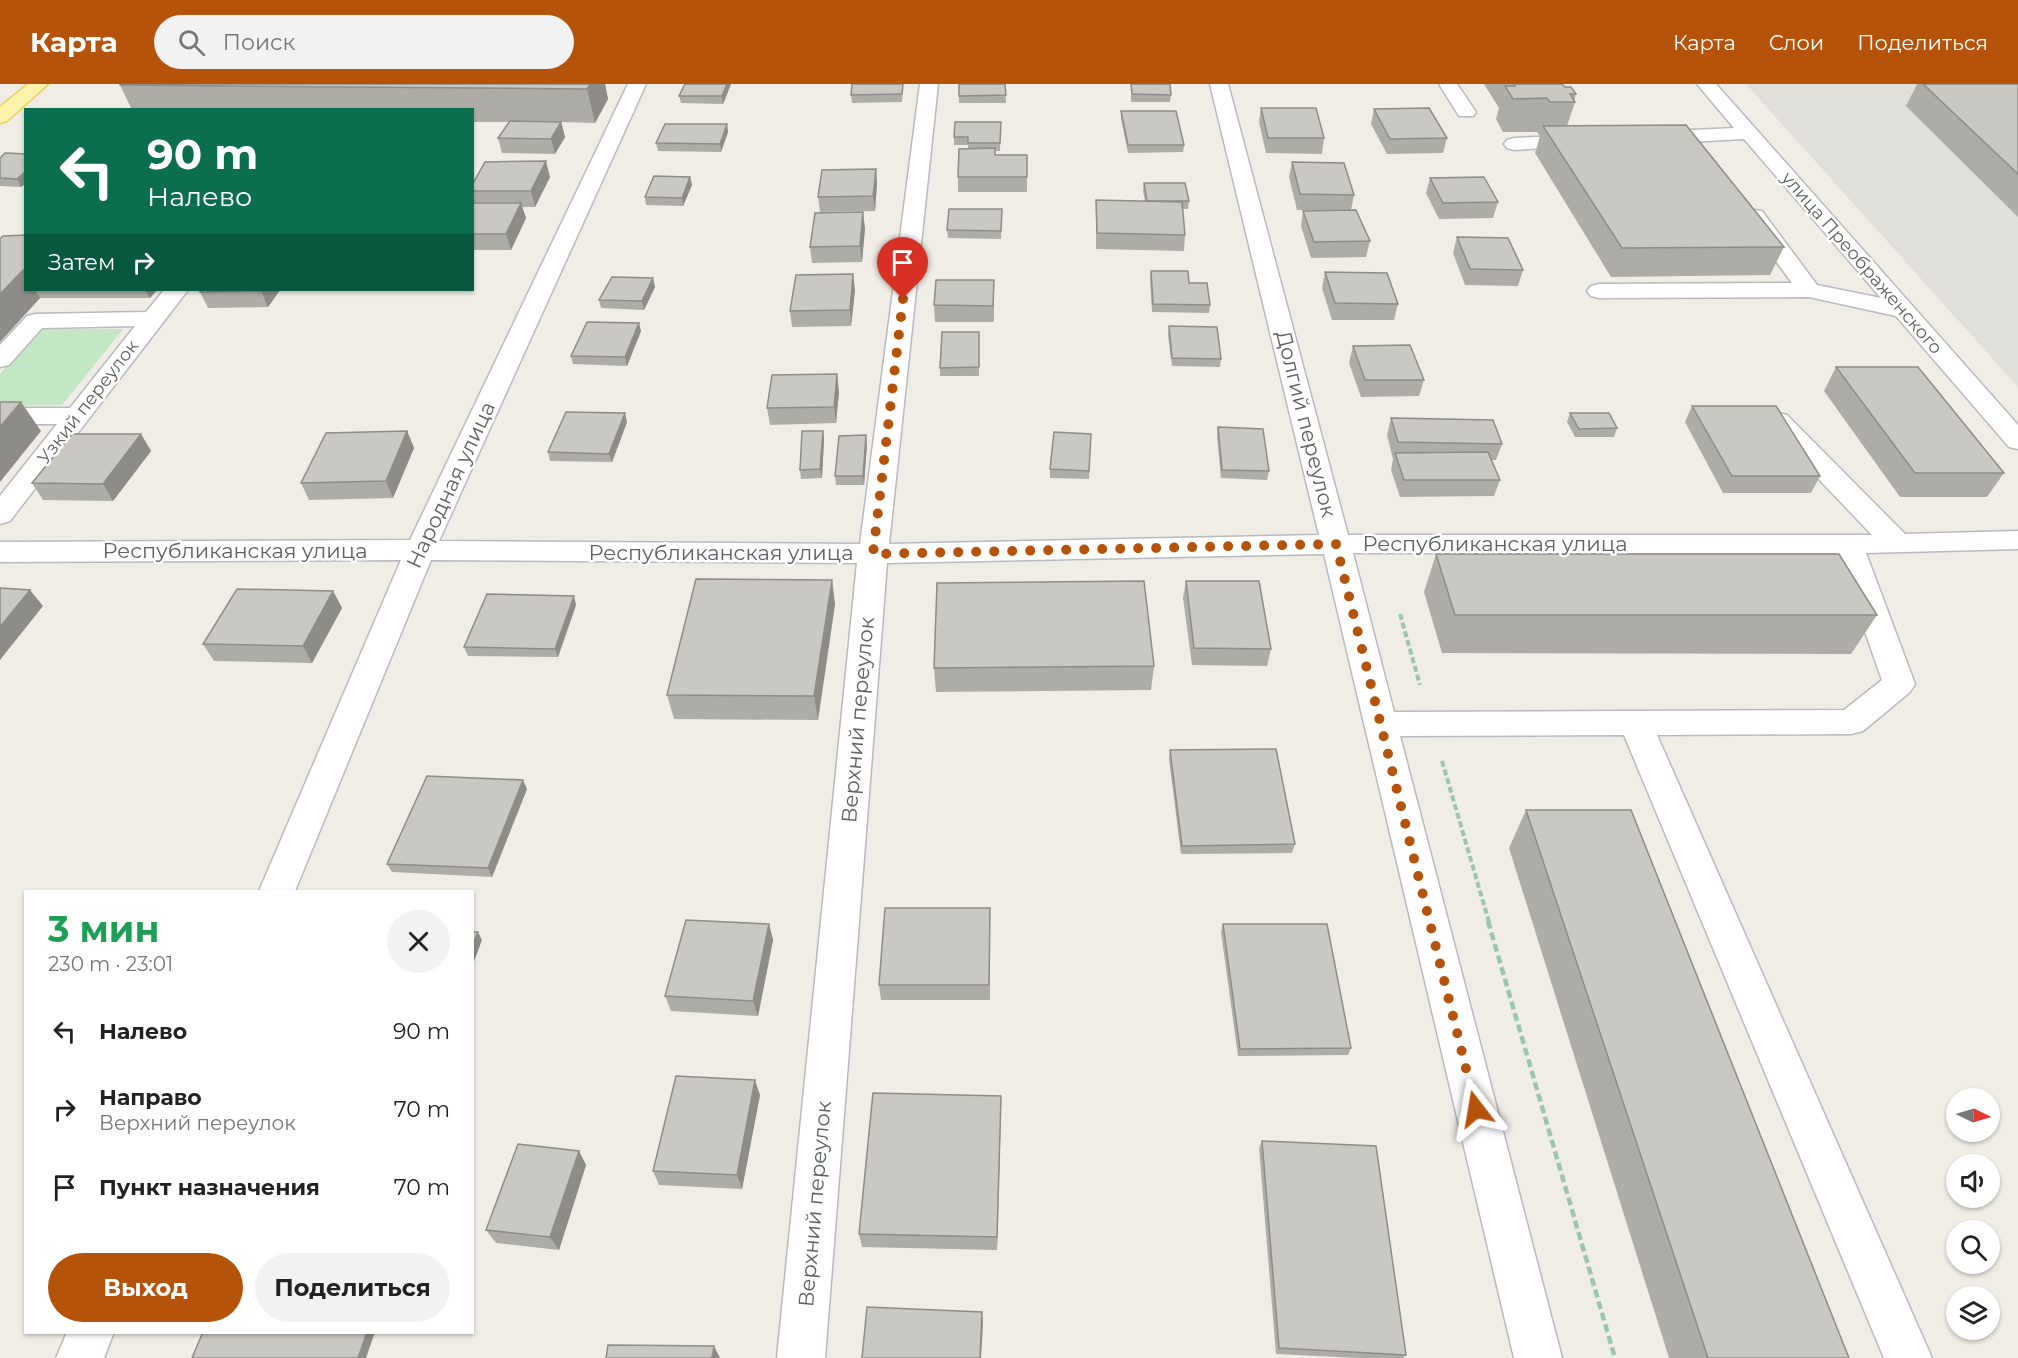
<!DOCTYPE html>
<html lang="ru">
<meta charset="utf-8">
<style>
:root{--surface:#fff;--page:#f2f2f2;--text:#222;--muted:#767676;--accent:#b45309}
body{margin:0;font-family:Montserrat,sans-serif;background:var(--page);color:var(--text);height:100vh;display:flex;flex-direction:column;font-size:22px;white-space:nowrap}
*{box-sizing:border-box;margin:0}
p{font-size:20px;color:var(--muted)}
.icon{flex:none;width:33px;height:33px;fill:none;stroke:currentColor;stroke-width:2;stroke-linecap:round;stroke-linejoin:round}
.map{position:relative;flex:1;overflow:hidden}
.details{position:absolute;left:24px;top:806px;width:450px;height:444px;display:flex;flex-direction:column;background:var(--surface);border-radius:0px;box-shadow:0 2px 4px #0004}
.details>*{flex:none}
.banner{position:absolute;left:24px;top:24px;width:450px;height:183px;border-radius:0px;box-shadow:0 2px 4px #0004;background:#0b6e4f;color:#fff;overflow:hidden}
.needle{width:39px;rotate:95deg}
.buttons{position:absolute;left:1946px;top:1004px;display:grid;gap:12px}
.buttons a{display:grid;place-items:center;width:54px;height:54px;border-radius:50%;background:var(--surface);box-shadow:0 2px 4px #0004;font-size:30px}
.pin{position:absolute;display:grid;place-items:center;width:51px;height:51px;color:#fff;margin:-62px -26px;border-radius:50% 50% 50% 0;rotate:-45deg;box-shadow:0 0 6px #0007}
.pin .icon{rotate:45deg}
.me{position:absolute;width:66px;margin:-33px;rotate:346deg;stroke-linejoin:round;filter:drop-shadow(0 0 4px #0008)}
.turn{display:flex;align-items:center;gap:21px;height:126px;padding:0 24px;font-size:27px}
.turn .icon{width:78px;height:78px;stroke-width:2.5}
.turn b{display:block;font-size:42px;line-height:51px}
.then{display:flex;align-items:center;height:57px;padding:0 24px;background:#0003;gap:12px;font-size:22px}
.round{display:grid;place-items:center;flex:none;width:63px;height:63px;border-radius:32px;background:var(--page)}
.overview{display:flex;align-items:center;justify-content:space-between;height:102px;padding:0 24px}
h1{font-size:36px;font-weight:700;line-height:45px;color:#1e9e55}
.primary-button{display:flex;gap:12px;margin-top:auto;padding:12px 24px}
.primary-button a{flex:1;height:69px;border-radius:36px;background:var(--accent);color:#fff;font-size:24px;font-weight:700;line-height:69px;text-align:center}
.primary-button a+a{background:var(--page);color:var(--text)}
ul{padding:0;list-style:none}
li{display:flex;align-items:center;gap:18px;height:78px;padding:0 24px}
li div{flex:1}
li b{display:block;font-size:22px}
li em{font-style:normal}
header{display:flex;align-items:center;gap:36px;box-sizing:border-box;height:84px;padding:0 30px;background:var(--accent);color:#fff}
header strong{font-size:28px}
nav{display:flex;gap:33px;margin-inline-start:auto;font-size:21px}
.search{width:420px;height:54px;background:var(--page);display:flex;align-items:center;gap:15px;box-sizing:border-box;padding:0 21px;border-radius:33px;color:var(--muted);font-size:22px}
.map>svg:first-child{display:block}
.industrial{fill:#e1dfda}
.green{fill:#c3e6c4}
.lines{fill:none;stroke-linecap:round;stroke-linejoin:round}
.minor-casing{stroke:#b8babf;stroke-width:3}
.major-casing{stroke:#edcc60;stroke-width:3}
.path-far1{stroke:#9cc6aa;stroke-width:4;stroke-dasharray:6 3;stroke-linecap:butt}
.path{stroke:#9cc6aa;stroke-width:4.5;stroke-dasharray:8 4;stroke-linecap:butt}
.minor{fill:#fff;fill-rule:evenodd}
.major{fill:#fdf3ad;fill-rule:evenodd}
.wall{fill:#aeaca7}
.shaded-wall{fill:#8d8c88}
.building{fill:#cac8c2;stroke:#8d8c88;stroke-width:1.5}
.route{stroke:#b45309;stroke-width:10;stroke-dasharray:0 18}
.labels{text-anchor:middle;stroke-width:5;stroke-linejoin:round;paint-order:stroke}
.far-street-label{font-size:18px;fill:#5d6065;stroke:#fff}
.street-label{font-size:21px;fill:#5d6065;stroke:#fff}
</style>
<header>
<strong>Карта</strong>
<div class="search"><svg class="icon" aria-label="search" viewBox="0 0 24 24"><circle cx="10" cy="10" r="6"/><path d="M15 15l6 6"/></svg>Поиск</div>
<nav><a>Карта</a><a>Слои</a><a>Поделиться</a></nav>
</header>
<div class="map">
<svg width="2018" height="1274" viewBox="0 0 2018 1274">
<rect width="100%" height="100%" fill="#efede5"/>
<path class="industrial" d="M1746 0H2018V303Z"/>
<path class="green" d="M38 245H123L62 321 0 322V290Z"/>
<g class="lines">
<g class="minor-casing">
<g id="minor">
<path d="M628 0H646L439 457 860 460 920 0H938L889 460 1319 451 1210 0H1228L1348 451H1872L1769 343 1765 337 1769 331 1778 329 1787 331 1905 450 2018 447V465L1866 469 1915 600 1910 608 1863 647 1851 650 1657 651 1932 1274H1884L1624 651 1400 652 1562 1274H1514L1324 470 887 479 825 1274H777L857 479 431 476 295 807H259L401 476 0 478V458L410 456ZM1353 469H1837L1882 596 1844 626 1394 628Z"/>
<path d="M1439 0H1457L1476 28 1473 32H1459Z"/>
<path d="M1697 0H1716L2018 341V365L2009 363 1896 232 1809 213 1599 214 1591 212 1587 207 1591 202 1599 200 1792 199 1743 132 1746 127 1754 126 1762 127 1817 201 1881 214 1744 55 1651 60 1644 58 1641 54 1644 50 1651 48 1734 44Z"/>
<path d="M1584 51 1591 53 1594 57 1591 61 1514 66 1507 64 1504 60 1507 56 1514 54Z"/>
<path d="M164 206H188L10 437 0 440V412L57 340H0V324H70L135 242 42 244 9 281 0 283V261L27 232 35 230 146 228Z"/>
<path d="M67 1248H114L104 1274H56Z"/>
</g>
</g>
<g class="major-casing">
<path id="major" d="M28 0H48L7 37 0 39V23Z"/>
</g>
<g class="path-far1">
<path d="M1400 530 1420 601"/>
<path d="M1442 677 1489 838"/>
</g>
<path class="path" d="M1488 837 1615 1274"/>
<use href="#minor" class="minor"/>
<use href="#major" class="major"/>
</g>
<g class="wall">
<path d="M120 0H605L608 15 595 39 561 38 565 53 555 70 502 69 498 54 509 38H472V26H132L120 1Z"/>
<path d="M731 0 723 20 681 19 679 12Z"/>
<path d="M852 0H903L902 18 852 19 851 11Z"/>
<path d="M959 0H1005L1006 19H959Z"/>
<path d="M1131 0H1170L1171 11 1170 18H1131Z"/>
<path d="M1484 0H1562L1565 3 1576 10 1574 17 1575 18 1567 42 1784 163 1770 191 1611 193 1535 69 1540 52 1537 48H1503L1496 35 1499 24Z"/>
<path d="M1917 0H2018V133L1906 22Z"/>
<path d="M1261 24 1324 54 1322 70 1266 69 1259 38Z"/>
<path d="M1374 25 1447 54 1443 69 1387 70 1371 40Z"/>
<path d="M1121 27 1184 61 1183 68 1128 69 1121 35Z"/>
<path d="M1001 38 1000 67H995V71L1027 93V108H958V93L968 65V61H954V53Z"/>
<path d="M727 40 728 48 721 68 658 67 656 59Z"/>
<path d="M26 70V99L21 103 0 102V74Z"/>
<path d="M1292 78 1354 111 1351 126 1370 157 1366 173 1311 174 1301 142 1303 127 1339 126H1297L1289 93Z"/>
<path d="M876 85 877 100 875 127 820 128 818 113Z"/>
<path d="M550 93 535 123H522L526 134 511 166H472V101Z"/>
<path d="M690 93 692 101 683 122 646 121 645 113Z"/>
<path d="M1430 94 1498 118 1493 134 1439 135 1426 109Z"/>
<path d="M1144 99 1189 117 1188 125H1182L1185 151 1184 167 1096 165V116L1145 117 1143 107Z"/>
<path d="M1002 125 1001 155 948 154 947 146Z"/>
<path d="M865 144 862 178 812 179 810 163Z"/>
<path d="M26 151V206H157L150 214H40L0 258Z"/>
<path d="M1457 153 1523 186 1518 202 1465 201 1453 169Z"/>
<path d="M1151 187 1189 199 1210 221 1209 229 1152 228 1150 195Z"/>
<path d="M1325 188 1398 220 1394 236H1332L1322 204Z"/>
<path d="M994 196V238H935L934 221Z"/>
<path d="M655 203 644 226 601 224 599 216Z"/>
<path d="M280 206 268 223 208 224 200 208Z"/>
<path d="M855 206 851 242 792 243 790 227Z"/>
<path d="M1169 242 1221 275 1220 283 1172 282 1168 251Z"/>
<path d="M641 247 627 282 573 280 571 272Z"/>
<path d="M979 248V292H940V284Z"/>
<path d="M1353 262 1424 296 1419 312 1361 313 1349 279Z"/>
<path d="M1836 283 2004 389 1987 413H1900L1824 307Z"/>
<path d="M839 307 836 339 770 341 767 324Z"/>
<path d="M1692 322 1820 392 1811 409H1723L1685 338Z"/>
<path d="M1570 329 1617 344 1614 353H1575L1567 338Z"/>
<path d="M1391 334 1502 360 1496 376H1492L1500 396 1494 412 1400 413 1391 386 1393 375 1387 351Z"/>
<path d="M627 338 612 378 550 377 548 368Z"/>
<path d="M1218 343 1269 387 1267 396 1221 394 1217 352Z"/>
<path d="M407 347 414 364 393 414 309 416 301 399Z"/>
<path d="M823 347 824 355 822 394 801 395 800 386Z"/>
<path d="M141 350 151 367 113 417 43 416 32 399Z"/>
<path d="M1091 350 1089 395 1050 394V385Z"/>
<path d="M867 360 864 401H836L835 392Z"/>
<path d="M1436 470 1877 531 1851 570 1442 569 1424 508Z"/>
<path d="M832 496 835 520 818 636 674 635 667 611Z"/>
<path d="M1186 497 1271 565 1267 582 1192 581 1183 514Z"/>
<path d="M333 507 342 524 312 579 214 577 203 560Z"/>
<path d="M576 521 558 573 468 572 464 563Z"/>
<path d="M1154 582 1151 606 936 608 934 584Z"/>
<path d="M1170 666 1295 760 1292 769 1181 770 1169 675Z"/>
<path d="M527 705 492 793 392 788 387 780Z"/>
<path d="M1526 726 1849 1274H1669L1509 764Z"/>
<path d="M990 824V916H881L879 901Z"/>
<path d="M769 840 773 856 758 932 671 927 665 912Z"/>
<path d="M1223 840 1351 964 1348 971 1238 972 1221 848Z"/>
<path d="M760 1011 742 1105 659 1101 653 1087Z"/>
<path d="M1001 1012 997 1166 862 1163 859 1150Z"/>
<path d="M1262 1057 1406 1271 1403 1274H1357L1276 1270 1259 1064Z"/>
<path d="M579 1067 586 1081 559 1166 496 1159 486 1146Z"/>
</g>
<g class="shaded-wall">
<path d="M590 0H605L608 15 595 39 587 5Z"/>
<path d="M727 0H731L723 20 722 12Z"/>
<path d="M561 38 565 53 555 70 551 55Z"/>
<path d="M727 40 728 48 721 68 720 60Z"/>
<path d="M546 77 550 93 535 123 531 107Z"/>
<path d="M876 85 877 100 875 127 873 112Z"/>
<path d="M26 87V99L21 103 17 95Z"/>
<path d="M690 93 692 101 683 122 682 114Z"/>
<path d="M521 119 526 134 511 166 506 150Z"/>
<path d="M863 128 865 144 862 178 860 162Z"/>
<path d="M23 186 26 190V206H35L40 214 0 258V210Z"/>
<path d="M853 190 855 206 851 242 850 226Z"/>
<path d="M653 194 655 203 644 226 642 217Z"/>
<path d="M145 206H157L150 214Z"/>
<path d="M262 206H280L268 223 261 207Z"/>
<path d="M639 239 641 247 627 282 625 273Z"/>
<path d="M837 290 839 307 836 339 834 323Z"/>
<path d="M21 318 41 347 0 398V343Z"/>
<path d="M625 329 627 338 612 378 609 370Z"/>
<path d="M407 347 414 364 393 414 386 397Z"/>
<path d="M823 347 824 355 822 394 820 385Z"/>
<path d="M141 350 151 367 113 417 103 400Z"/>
<path d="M866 351 867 360 864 401 863 392Z"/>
<path d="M832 496 835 520 818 636 814 612Z"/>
<path d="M30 506 43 522 0 576V543Z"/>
<path d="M333 507 342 524 312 579 303 562Z"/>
<path d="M574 512 576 521 558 573 555 565Z"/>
<path d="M523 696 527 705 492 793 488 784Z"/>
<path d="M769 840 773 856 758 932 753 917Z"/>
<path d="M478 848 482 856 472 883V863Z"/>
<path d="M755 996 760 1011 742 1105 737 1091Z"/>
<path d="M1001 1012V1026L997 1166V1153Z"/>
<path d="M579 1067 586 1081 559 1166 550 1153Z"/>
<path d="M982 1228 983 1240 981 1274H980Z"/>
<path d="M367 1248H375L366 1274H358Z"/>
<path d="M714 1262 720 1274H712Z"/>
</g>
<g class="building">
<path d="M120 0H590L587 5 120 1Z"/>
<path d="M685 0H727L722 12H679Z"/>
<path d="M852 0H903L902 10 851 11Z"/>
<path d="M959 0H1005L1006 11 959 12Z"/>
<path d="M1131 0H1170L1171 11 1132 10Z"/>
<path d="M1514 0H1562L1565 3H1571L1576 10H1570L1575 18H1550L1547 14 1513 15 1505 2H1515Z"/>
<path d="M1923 0H2018V90Z"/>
<path d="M1261 24H1316L1324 54H1268Z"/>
<path d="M1429 24 1447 54 1390 55 1374 25Z"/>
<path d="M1121 27H1176L1184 61H1128Z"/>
<path d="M510 37 561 38 551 55 498 54Z"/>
<path d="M955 38H1001L1000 59H968V53H954Z"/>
<path d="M665 40H727L720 60 656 59Z"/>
<path d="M1686 41 1784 163 1622 164 1543 42Z"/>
<path d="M995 64V71H1027V93H958L959 65Z"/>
<path d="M5 69 26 70V87L17 95 0 94V74Z"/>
<path d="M546 77 531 107H472V101L485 78Z"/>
<path d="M1292 78 1344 79 1354 111 1300 110Z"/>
<path d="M876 85 873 112 818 113 822 86Z"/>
<path d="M654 92 690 93 682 114 645 113Z"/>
<path d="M1484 93 1498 118 1443 119 1430 94Z"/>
<path d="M1144 99H1185L1189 117H1147Z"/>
<path d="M1096 116 1182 118 1185 151 1097 149Z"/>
<path d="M472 119H521L506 150H472Z"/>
<path d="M949 125H1002L1001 147 947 146Z"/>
<path d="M1356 126 1370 157 1314 158 1303 127Z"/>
<path d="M863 128 860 162 810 163 815 129Z"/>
<path d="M26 151V186H23L0 210V155L3 152Z"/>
<path d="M1457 153 1508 154 1523 186 1470 185Z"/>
<path d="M1151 187H1188L1189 199H1207L1210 221 1153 220Z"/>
<path d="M1325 188 1387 189 1398 220 1335 219Z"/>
<path d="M853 190 850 226 790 227 796 191Z"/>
<path d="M612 193 653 194 642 217 599 216Z"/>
<path d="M936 196H994L993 222 934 221Z"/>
<path d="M201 206H262L261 207 200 208Z"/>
<path d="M587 238 639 239 625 273 571 272Z"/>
<path d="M1169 242 1217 243 1221 275 1172 274Z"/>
<path d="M942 248H979V283L940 284Z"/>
<path d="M1410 261 1424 296H1365L1353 262Z"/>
<path d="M1836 283H1918L2004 389H1915Z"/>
<path d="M837 290 834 323 767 324 772 291Z"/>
<path d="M0 318H21L0 343Z"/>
<path d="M1692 322H1776L1820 392H1732Z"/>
<path d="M566 328 625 329 609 370 548 368Z"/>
<path d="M1570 329H1609L1617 344 1579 345Z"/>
<path d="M1391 334 1493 336 1502 360 1398 358Z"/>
<path d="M1218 343 1263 345 1269 387 1222 386Z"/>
<path d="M407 347 386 397 301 399 326 349Z"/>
<path d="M802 347H823L820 385 800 386Z"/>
<path d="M1054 348 1091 350 1089 387 1050 385Z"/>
<path d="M72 350H141L103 400 32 399Z"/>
<path d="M866 351 863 392H835L839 352Z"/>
<path d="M1488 368 1500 396H1404L1395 369Z"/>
<path d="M1436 470H1839L1877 531H1455Z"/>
<path d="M696 495 832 496 814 612 667 611Z"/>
<path d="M1144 497 1154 582 934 584 937 499Z"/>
<path d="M1186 497H1259L1271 565 1194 564Z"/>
<path d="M0 504 30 506 0 543Z"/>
<path d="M237 505 333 507 303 562 203 560Z"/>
<path d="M487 510 574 512 555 565 464 563Z"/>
<path d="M1276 665 1295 760 1182 762 1170 666Z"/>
<path d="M427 692 523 696 488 784 387 780Z"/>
<path d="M1526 726H1631L1849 1274H1708Z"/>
<path d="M885 824H990L989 901H879Z"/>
<path d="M686 836 769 840 753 917 665 912Z"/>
<path d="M1223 840H1327L1351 964 1240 965Z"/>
<path d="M472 848H478L472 863Z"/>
<path d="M676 992 755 996 737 1091 653 1087Z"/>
<path d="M873 1009 1001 1012 997 1153 859 1150Z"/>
<path d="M1262 1057 1376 1062 1406 1271 1279 1264Z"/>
<path d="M518 1060 579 1067 550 1153 486 1146Z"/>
<path d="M867 1223 982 1228 980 1274H862Z"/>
<path d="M203 1248H367L358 1274H192Z"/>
<path d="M608 1261 714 1262 712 1274H606Z"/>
</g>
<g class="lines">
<path class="route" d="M903 215 873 470 1336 460 1476 1025"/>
</g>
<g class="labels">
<g class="far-street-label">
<text transform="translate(1862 179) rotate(49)" y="6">улица Преображенского</text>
<text transform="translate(88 318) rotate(-52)" y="6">Узкий переулок</text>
</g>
<g class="street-label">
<text transform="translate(1306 340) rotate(76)" y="7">Долгий переулок</text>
<text transform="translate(451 401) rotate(-65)" y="7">Народная улица</text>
<text x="1495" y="467">Республиканская улица</text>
<text x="235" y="474">Республиканская улица</text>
<text x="721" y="476">Республиканская улица</text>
<text transform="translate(858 636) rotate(-85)" y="7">Верхний переулок</text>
<text transform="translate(815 1120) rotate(-85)" y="7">Верхний переулок</text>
</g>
</g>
</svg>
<div class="buttons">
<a><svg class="needle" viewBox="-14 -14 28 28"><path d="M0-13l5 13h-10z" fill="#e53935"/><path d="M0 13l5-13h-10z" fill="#767676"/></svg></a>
<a><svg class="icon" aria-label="sound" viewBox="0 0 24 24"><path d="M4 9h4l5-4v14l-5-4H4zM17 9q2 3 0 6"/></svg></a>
<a><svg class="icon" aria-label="search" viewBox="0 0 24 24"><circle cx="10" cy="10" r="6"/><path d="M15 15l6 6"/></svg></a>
<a><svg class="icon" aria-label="layers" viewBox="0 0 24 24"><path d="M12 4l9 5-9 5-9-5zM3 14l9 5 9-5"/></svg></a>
</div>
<div class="pin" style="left:903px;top:215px;background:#d93025"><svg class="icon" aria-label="arrive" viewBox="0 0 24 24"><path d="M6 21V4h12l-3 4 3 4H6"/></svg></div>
<svg class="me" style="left:1476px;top:1025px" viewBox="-20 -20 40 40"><path d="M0-17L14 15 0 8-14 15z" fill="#b45309" stroke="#fff" stroke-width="4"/></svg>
<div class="banner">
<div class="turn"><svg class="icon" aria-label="left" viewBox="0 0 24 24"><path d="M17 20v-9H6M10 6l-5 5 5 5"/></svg><div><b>90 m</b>Налево</div></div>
<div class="then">Затем<svg class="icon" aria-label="right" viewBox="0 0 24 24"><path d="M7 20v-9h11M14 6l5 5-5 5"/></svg></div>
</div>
<section class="details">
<div class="overview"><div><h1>3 мин</h1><p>230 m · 23:01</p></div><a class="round"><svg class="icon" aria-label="close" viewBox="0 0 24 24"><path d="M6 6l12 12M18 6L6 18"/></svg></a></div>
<ul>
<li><svg class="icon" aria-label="left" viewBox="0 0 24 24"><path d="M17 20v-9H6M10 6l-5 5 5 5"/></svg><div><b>Налево</b></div><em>90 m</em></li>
<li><svg class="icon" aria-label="right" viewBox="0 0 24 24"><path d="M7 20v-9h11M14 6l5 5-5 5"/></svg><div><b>Направо</b><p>Верхний переулок</p></div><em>70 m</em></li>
<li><svg class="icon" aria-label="arrive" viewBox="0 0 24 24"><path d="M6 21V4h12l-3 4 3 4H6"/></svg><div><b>Пункт назначения</b></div><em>70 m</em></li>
</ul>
<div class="primary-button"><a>Выход</a><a>Поделиться</a></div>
</section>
</div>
